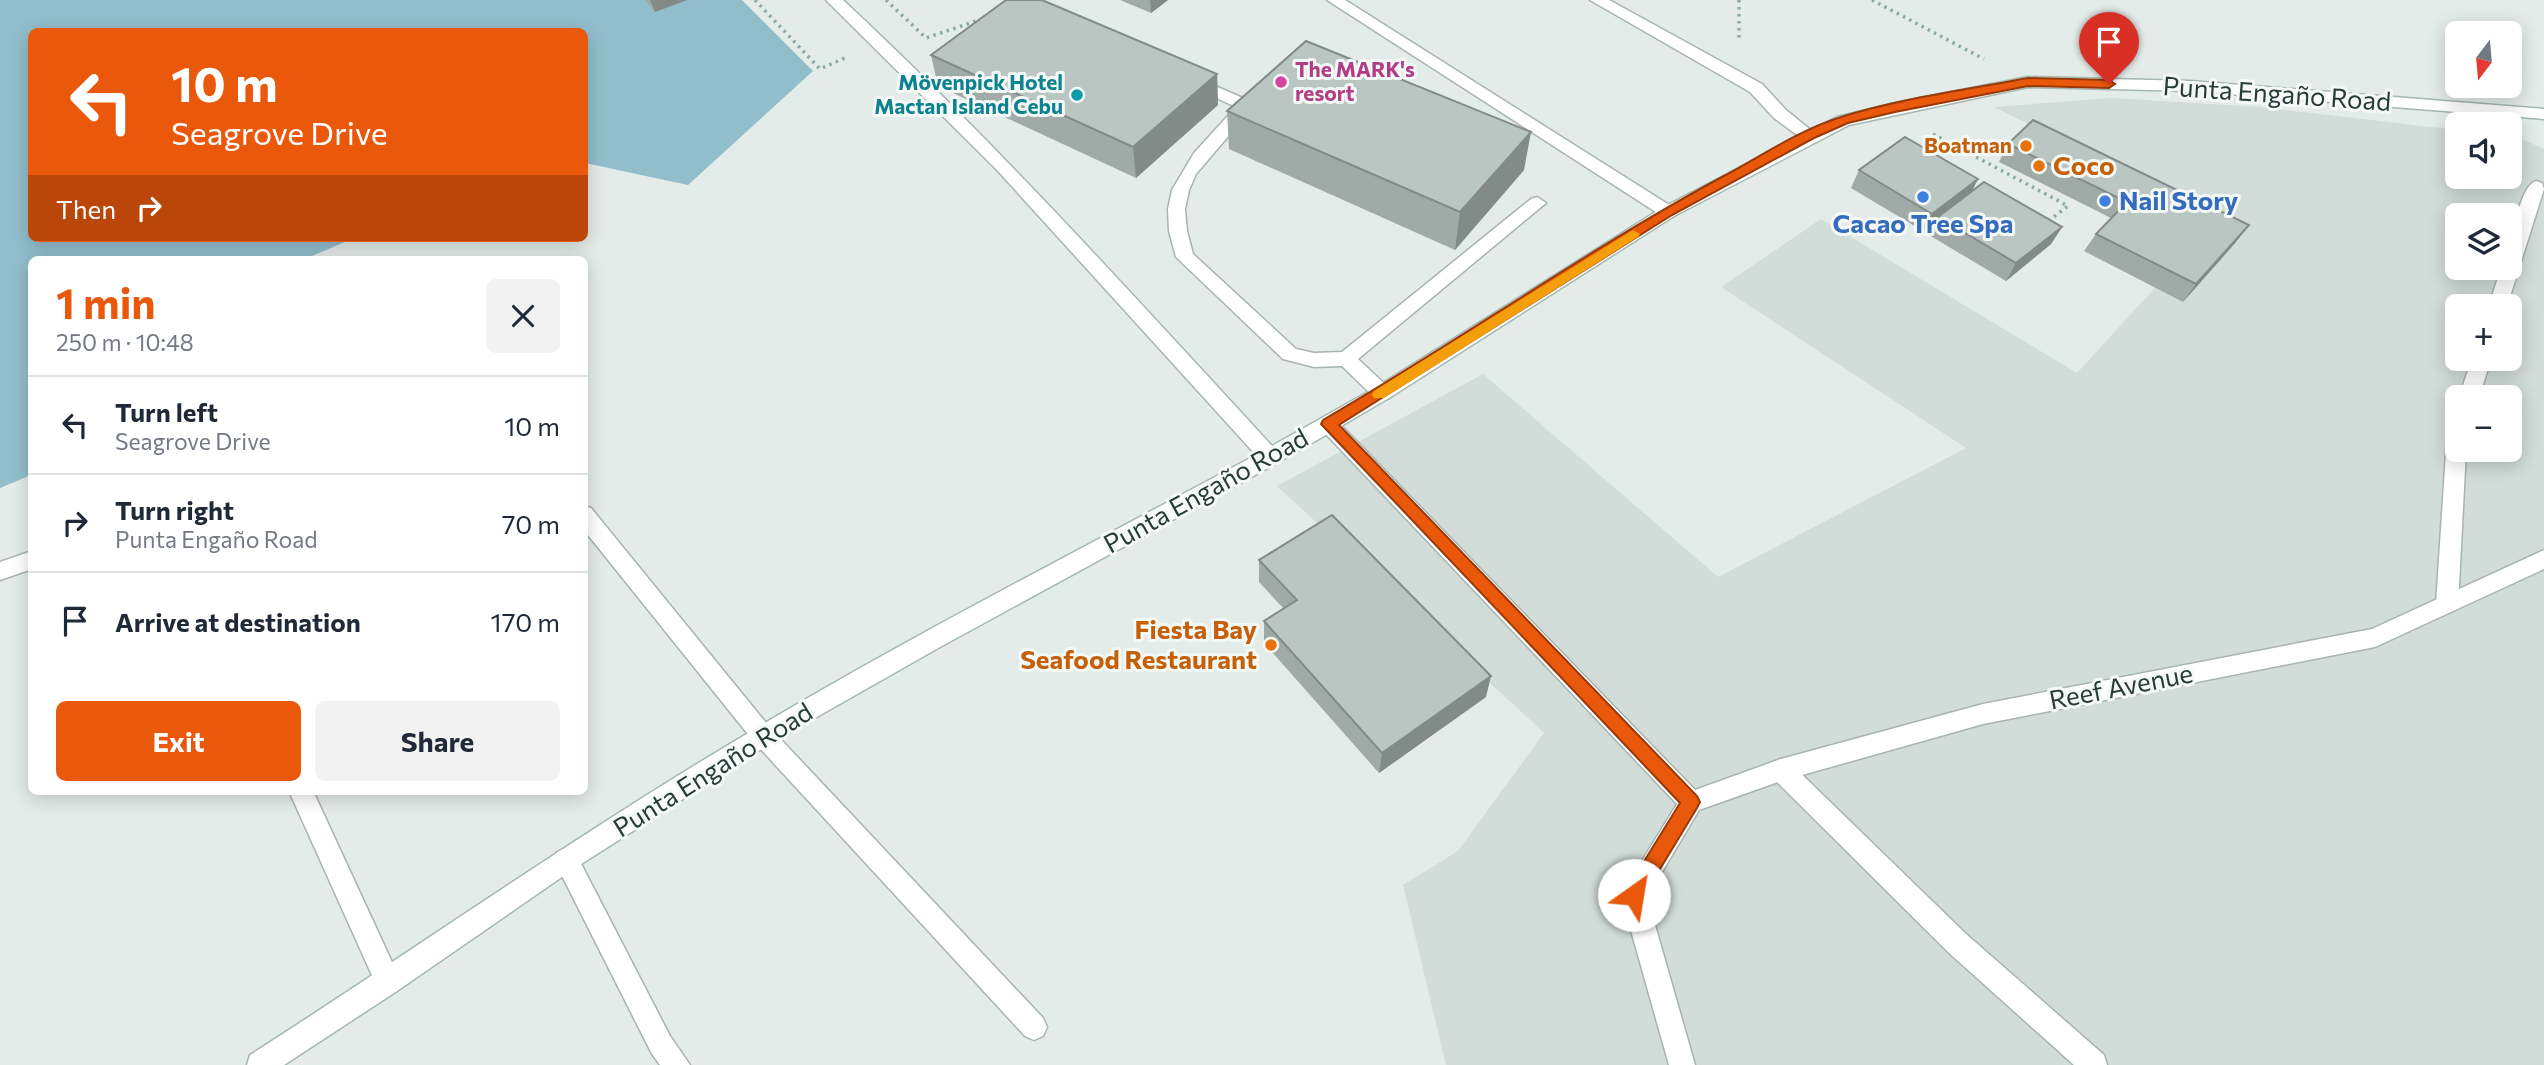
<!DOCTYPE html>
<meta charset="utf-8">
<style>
:root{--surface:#fff;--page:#f2f2f3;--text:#1f2937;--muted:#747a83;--line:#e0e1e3;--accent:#ea580c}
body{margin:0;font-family:Commissioner,sans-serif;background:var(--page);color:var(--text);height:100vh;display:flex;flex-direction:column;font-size:26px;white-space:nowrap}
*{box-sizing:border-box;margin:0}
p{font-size:23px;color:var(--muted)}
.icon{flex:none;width:38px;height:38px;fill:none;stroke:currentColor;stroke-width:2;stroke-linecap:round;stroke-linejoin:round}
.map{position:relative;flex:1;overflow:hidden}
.side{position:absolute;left:28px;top:256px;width:560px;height:539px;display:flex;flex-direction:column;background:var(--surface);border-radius:10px;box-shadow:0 4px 18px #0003}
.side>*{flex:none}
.top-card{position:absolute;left:28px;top:28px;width:560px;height:214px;border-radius:10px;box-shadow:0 4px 18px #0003;background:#ea580c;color:#fff;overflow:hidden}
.needle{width:46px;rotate:196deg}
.buttons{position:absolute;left:2445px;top:21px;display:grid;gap:14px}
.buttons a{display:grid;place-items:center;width:77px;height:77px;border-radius:10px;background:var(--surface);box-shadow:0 4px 18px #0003;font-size:35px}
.pin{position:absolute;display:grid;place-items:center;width:60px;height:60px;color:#fff;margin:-72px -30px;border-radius:50% 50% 50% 0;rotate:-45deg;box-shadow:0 0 7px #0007}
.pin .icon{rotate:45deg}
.me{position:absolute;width:77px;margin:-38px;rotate:32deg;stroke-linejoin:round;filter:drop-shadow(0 0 5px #0008)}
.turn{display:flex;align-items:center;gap:24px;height:147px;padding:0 28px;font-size:32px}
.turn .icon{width:91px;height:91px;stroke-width:2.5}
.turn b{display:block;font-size:49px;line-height:60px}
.then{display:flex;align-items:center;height:66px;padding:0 28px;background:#0003;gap:14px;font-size:26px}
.round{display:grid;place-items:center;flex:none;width:74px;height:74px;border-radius:10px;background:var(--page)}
.overview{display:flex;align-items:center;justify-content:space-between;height:119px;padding:0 28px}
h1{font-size:42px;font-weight:700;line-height:52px;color:var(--accent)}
.primary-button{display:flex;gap:14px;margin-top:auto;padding:14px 28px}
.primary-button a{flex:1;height:80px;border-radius:10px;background:var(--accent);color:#fff;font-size:28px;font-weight:700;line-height:80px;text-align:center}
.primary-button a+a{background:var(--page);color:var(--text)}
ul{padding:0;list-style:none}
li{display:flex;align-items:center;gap:21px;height:98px;padding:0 28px;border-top:2px solid var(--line)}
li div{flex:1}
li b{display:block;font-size:26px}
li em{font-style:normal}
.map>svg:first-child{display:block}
.built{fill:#d2dcd8;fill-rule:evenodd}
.water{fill:#92becb}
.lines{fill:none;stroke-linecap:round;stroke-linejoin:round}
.lane-casing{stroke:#a7b4b0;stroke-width:3}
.street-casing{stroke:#a7b4b0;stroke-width:3}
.secondary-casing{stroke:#a4b7b1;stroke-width:3}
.path{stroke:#88aca4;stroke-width:3.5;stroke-dasharray:2.5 4.5;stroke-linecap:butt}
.lane{fill:#fff;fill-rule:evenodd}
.street{fill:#fff;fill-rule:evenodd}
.secondary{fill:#fff;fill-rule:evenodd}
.wall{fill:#a0aaa7}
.shaded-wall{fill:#828b88}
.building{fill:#bac6c2;stroke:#828b88;stroke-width:2}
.route{fill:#ea580c;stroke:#983908;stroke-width:2}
.slow{fill:#f59e0b}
.hotel-dot{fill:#d1479c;stroke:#f4f9f7;stroke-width:2.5}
.culture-dot{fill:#0f9aa8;stroke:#f4f9f7;stroke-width:2.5}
.food-dot{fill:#e8710a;stroke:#f4f9f7;stroke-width:2.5}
.shop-dot{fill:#3f7fe0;stroke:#f4f9f7;stroke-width:2.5}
.labels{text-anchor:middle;stroke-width:6;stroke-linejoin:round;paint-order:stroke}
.far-hotel-label{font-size:21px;font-weight:bold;fill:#b23c85;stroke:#f4f9f7;text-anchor:start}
.far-culture-label{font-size:21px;font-weight:bold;fill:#0d838f;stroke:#f4f9f7;text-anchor:end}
.far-food-label{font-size:21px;font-weight:bold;fill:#c56008;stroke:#f4f9f7;text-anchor:end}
.street-label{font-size:26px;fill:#253c38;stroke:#f4f9f7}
.food-label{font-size:26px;font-weight:bold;fill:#c56008;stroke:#f4f9f7;text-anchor:start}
.shop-label{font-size:26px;font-weight:bold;fill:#366cbe;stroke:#f4f9f7;text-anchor:start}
</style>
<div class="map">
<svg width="2544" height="1065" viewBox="0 0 2544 1065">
<rect width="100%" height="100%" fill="#e4ece9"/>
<path class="built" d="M2111 98 2260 107 2457 130V177H2510V136L2519 138 2544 149V1065H1446L1403 885 1458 851 1544 733 1277 486 1483 374 1718 577 1966 448 1721 287 1821 219 2077 373 2219 218 1994 107ZM2457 215H2510V268H2457ZM2457 306H2510V359H2457ZM2457 397H2510V450H2457Z"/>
<path class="water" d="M0 0H742L813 71 688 185 585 163 584 32H32V238H354L305 259H32L31 475 0 488Z"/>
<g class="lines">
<g class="lane-casing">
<g id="lane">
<path d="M1327 0H1345L1674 208 1677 212 1674 216H1662Z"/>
<path d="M1590 0H1609L1762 84 1786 110 1818 136 1816 140H1804L1774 118 1750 92Z"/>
<path d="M1192 76 1252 102 1254 106 1196 174 1189 190 1185 209 1187 231 1193 254 1296 349 1314 353 1342 352 1531 199 1537 197 1546 203 1358 359 1389 388 1392 393 1389 398 1382 400 1375 398 1342 366 1314 367 1283 359 1176 257 1169 231 1168 209 1172 190 1194 153 1236 107 1186 84 1184 81 1186 78Z"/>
<path d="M2536 181 2542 183 2544 189 2507 306H2489L2501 268H2510C2510 250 2518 186 2536 181Z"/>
<path d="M2472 359H2491L2479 397H2459Z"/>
<path d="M2457 430V450H2466L2458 604 2455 610 2447 613 2439 610 2436 604 2447 438 2450 433Z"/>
<path d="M584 506 591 508 771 729 775 736 771 743 763 746 755 743 584 530Z"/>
<path d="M32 551V569L0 580V562Z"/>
<path d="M1781 759 1789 762 1966 934 2104 1055 2107 1065H2074L1948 952 1773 778 1769 770 1773 762Z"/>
<path d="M289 791H313L397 973 401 982 397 991 388 995 379 991Z"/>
</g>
</g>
<g class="street-casing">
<g id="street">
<path d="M1328 416 1335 419 1695 790 1781 759 1983 704 2372 629 2544 550V569L2375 647 1983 724 1781 781 1699 810 1647 897 1695 1065H1669L1621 895 1677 804 1321 429 1318 424 1321 419Z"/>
<path d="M763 726 771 729 1043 1018 1047 1027 1043 1036 1034 1040 1025 1036 755 743 751 736 755 729Z"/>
<path d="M566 848 575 852 670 1036 690 1065H660L652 1054 554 860 557 852Z"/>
</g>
</g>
<g class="secondary-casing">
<path id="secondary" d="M826 0H843C994 141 1132 294 1272 446L1375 388 1662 208 1837 117 1895 103 2028 77 2190 81 2544 109V119L2190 91 2028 87 1849 125 1674 216 1389 398 1288 457 940 647 771 743 575 868 397 991 284 1065H247L250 1055C419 947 582 831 755 729 918 632 1089 545 1256 455L997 170Z"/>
</g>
<g class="path">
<path d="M755 0 820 69 847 57"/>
<path d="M886 0 926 38 979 20"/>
<path d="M1739 0V40"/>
<path d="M1872 0 1984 59"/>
<path d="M1933 134 2068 206 2047 222"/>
</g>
<use href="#lane" class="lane"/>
<use href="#street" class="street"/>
<use href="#secondary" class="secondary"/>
</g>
<g class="wall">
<path d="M645 0H687L655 12Z"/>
<path d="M1120 0H1168L1151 13Z"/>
<path d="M931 55 1217 74 1218 105 1136 178 938 86Z"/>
<path d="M1227 111 1524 170 1455 250 1229 149Z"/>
<path d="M2008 144 2236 242 2183 302 2084 251 2096 234 2111 218 1999 162Z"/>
<path d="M1859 170 1978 179 1971 192 2062 227 2051 244 2006 281 1929 235 1936 222 1923 231 1851 188Z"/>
<path d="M1259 560 1486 697 1379 773 1264 643V621L1284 609 1259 582Z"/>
</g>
<g class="shaded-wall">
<path d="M650 0H687L655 12Z"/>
<path d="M1150 0H1168L1151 13Z"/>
<path d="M1217 74 1218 105 1136 178 1133 147Z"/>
<path d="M1531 132 1524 170 1455 250 1460 212Z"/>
<path d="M1978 179 1969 197 1938 217 1936 222 1923 231 1932 214Z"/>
<path d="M2249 225 2236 242 2183 302 2196 284Z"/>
<path d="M2062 227 2051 244 2006 281 2016 263Z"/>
<path d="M1491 676 1486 697 1379 773 1382 753Z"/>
</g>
<g class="building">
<path d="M1006 0H1042L1217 74 1133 147 931 55Z"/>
<path d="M1306 41 1531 132 1460 212 1227 111Z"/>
<path d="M2033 120 2249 225 2196 284 2096 234 2127 202 2008 144Z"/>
<path d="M1905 137 1978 179 1932 214 1859 170Z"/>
<path d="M1984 182 2062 227 2016 263 1938 217Z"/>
<path d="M1332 515 1491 676 1382 753 1264 621 1297 600 1259 560Z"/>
</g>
<path class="route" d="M2028 78 2109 80 2115 84 2109 88 2028 86 1895 112 1848 123 1814 138 1672 215 1339 425 1697 796 1700 802 1697 808 1640 902 1634 904 1627 902 1624 895 1627 889 1680 803 1321 424 1323 420C1458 342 1585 251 1722 177 1760 157 1799 130 1841 117 1901 98 1966 90 2028 78Z"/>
<path class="slow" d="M1633 230 1640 234 1638 237 1384 398H1374L1372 395 1374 391Z"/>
<circle class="hotel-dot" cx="1281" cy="82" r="7"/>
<circle class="culture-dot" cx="1077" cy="95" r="7"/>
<g class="food-dot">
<circle cx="2026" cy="146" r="7"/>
<circle cx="2039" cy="166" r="7"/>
<circle cx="1271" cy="645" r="7"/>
</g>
<g class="shop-dot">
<circle cx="1923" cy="197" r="7"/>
<circle cx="2105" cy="201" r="7"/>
</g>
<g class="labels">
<g class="far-hotel-label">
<text x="1295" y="77">The MARK's<tspan x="1295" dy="24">resort</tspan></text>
</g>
<g class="far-culture-label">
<text x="1063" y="90">Mövenpick Hotel<tspan x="1063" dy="24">Mactan Island Cebu</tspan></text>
</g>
<g class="far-food-label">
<text x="2012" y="153">Boatman</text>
</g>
<g class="street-label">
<text transform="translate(2277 94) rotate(4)" y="9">Punta Engaño Road</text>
<text transform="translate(1206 491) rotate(-29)" y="9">Punta Engaño Road</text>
<text transform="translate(2121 687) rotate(-11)" y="9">Reef Avenue</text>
<text transform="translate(713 770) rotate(-32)" y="9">Punta Engaño Road</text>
</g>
<g class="food-label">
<text x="2053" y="175">Coco</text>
<text x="1257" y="639" text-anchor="end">Fiesta Bay<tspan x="1257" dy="30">Seafood Restaurant</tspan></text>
</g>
<g class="shop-label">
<text x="2119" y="210">Nail Story</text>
<text x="1923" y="233" text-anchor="middle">Cacao Tree Spa</text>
</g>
</g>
</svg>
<div class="buttons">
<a><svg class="needle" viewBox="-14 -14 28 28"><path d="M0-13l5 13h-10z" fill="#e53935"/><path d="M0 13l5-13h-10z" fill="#747a83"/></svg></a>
<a><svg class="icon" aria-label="sound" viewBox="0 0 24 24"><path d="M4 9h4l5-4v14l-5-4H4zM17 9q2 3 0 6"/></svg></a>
<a><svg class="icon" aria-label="layers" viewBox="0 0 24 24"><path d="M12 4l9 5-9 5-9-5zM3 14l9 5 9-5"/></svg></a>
<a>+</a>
<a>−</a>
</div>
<div class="pin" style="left:2109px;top:84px;background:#d93025"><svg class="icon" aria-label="arrive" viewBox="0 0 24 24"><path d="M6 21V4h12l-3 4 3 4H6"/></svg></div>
<svg class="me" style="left:1634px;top:895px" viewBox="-20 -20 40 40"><circle r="19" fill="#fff"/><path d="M0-13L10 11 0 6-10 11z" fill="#ea580c"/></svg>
<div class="top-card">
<div class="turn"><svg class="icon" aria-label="left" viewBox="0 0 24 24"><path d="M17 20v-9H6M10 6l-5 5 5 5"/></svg><div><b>10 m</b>Seagrove Drive</div></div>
<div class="then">Then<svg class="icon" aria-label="right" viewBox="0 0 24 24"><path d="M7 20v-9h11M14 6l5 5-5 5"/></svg></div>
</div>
<section class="side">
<div class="overview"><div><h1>1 min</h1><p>250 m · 10:48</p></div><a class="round"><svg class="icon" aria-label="close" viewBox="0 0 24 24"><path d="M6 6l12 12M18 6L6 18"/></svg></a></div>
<ul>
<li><svg class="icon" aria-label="left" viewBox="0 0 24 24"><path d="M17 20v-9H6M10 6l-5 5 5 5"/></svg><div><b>Turn left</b><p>Seagrove Drive</p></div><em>10 m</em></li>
<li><svg class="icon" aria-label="right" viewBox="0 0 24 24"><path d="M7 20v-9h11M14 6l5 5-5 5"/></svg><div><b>Turn right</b><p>Punta Engaño Road</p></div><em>70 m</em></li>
<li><svg class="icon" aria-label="arrive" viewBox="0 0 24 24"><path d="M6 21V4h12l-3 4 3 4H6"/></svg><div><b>Arrive at destination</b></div><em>170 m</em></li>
</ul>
<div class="primary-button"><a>Exit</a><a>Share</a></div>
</section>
</div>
